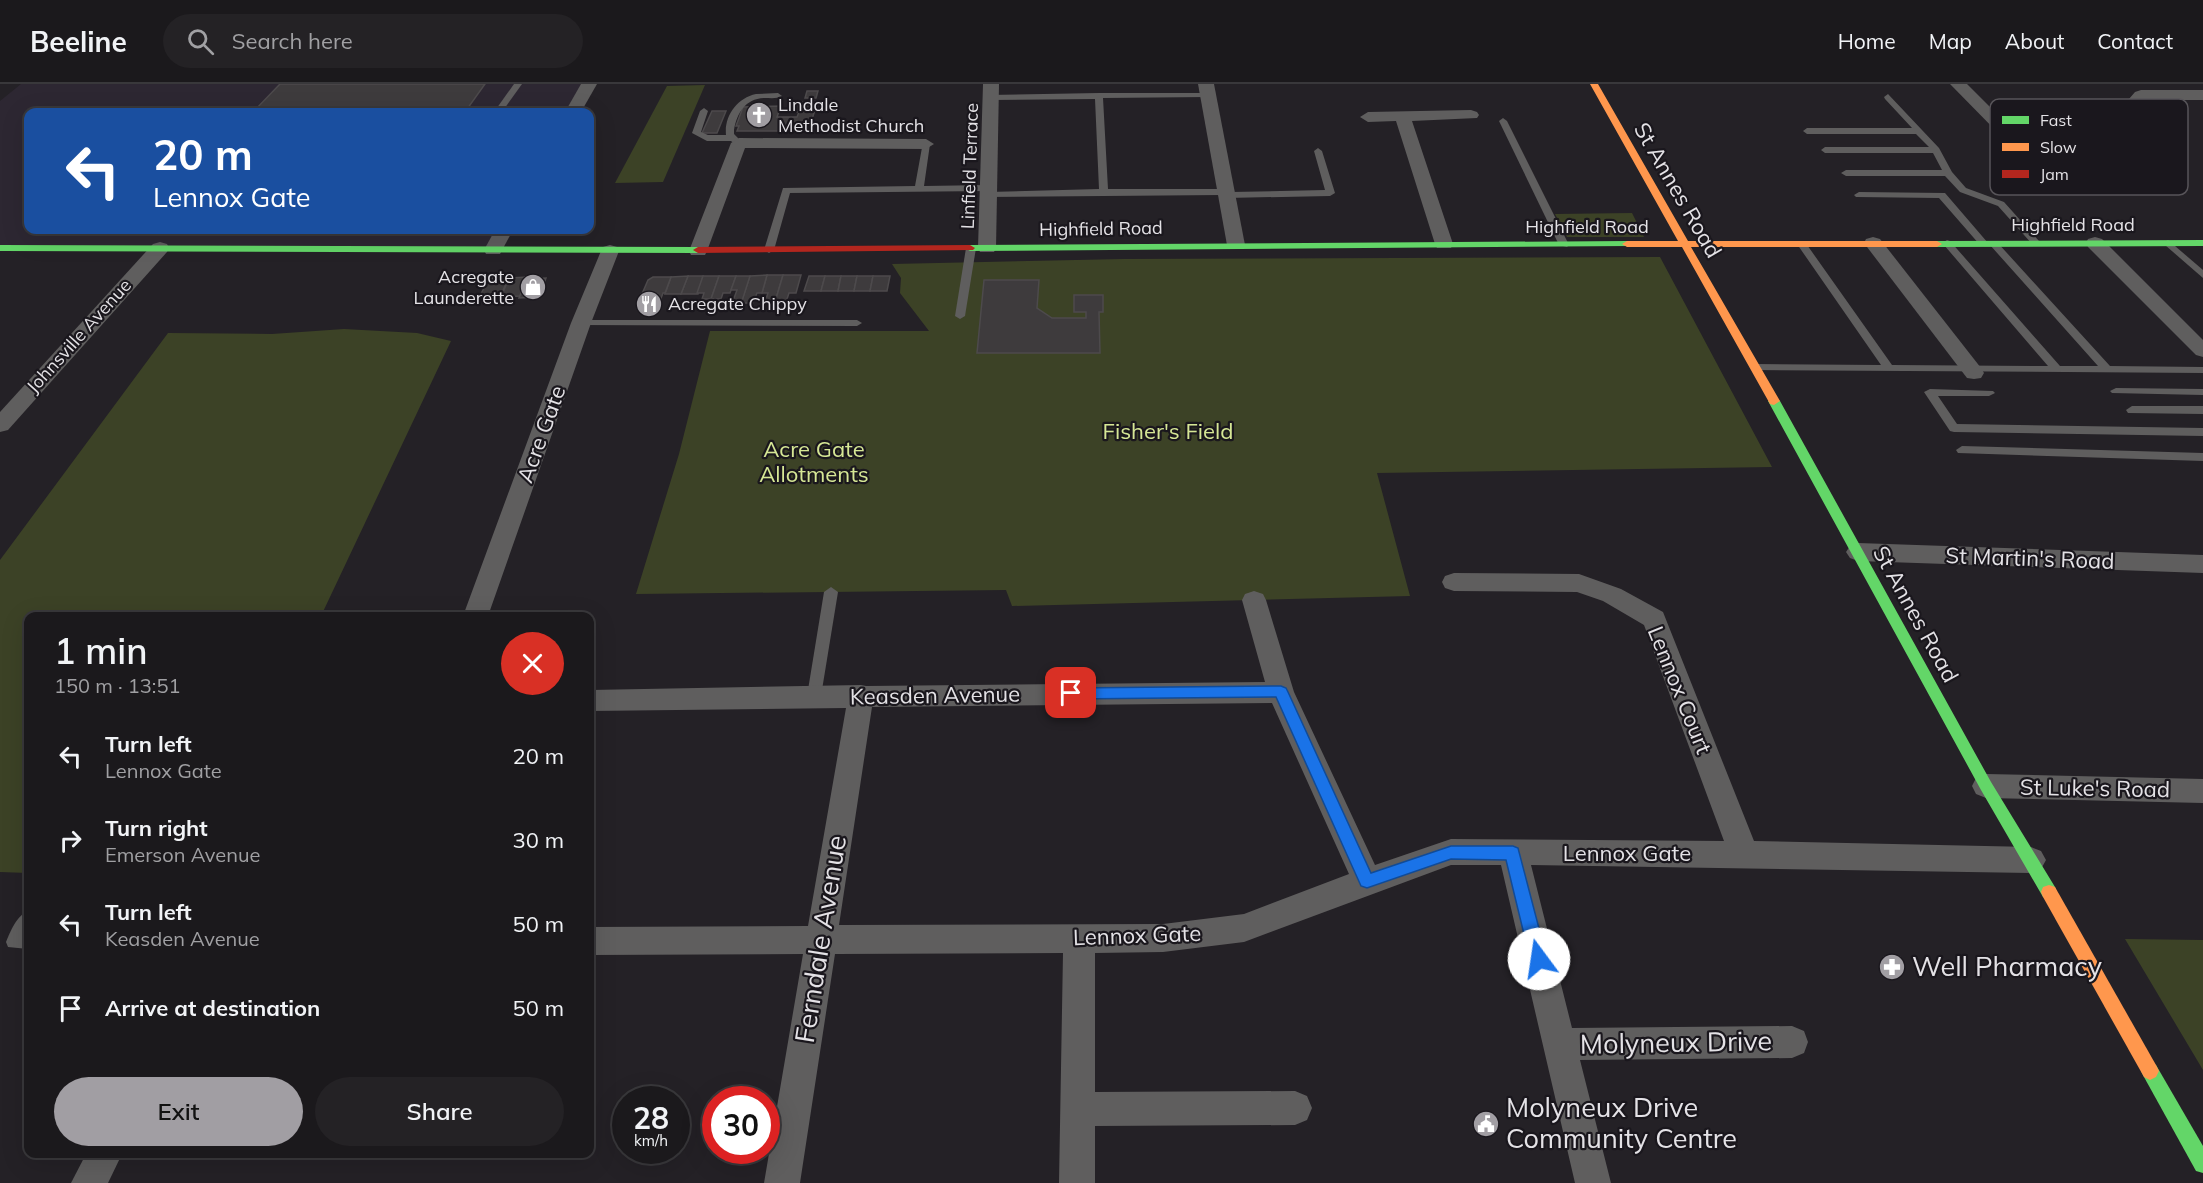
<!DOCTYPE html>
<meta charset="utf-8">
<style>
:root{--surface:#1b191c;--page:#242225;--text:#f1f3f6;--muted:#a0a0a3;--line:#39383b;--accent:#a19ea3}
body{margin:0;font-family:Mulish,sans-serif;background:var(--page);color:var(--text);height:100vh;display:flex;flex-direction:column;font-size:22px;white-space:nowrap}
*{box-sizing:border-box;margin:0}
p{font-size:20px;color:var(--muted)}
.icon{flex:none;width:33px;height:33px;fill:none;stroke:currentColor;stroke-width:2;stroke-linecap:round;stroke-linejoin:round}
.map{position:relative;flex:1;overflow:hidden}
.details{position:absolute;left:24px;top:528px;width:570px;height:546px;display:flex;flex-direction:column;background:var(--surface);border-radius:12px;box-shadow:0 6px 24px #0002,0 0 0 2px var(--line)}
.details>*{flex:none}
.guide{position:absolute;left:24px;top:24px;width:570px;height:126px;border-radius:12px;box-shadow:0 6px 24px #0002,0 0 0 2px var(--line);background:#1a4fa0;color:#fff;overflow:hidden}
.speed{position:absolute;left:612px;top:1002px;display:flex;gap:12px;font-size:30px;font-weight:700;text-align:center}
.speed>*{display:grid;place-content:center;width:78px;height:78px;border-radius:50%;background:var(--surface);box-shadow:0 6px 24px #0002,0 0 0 2px var(--line);line-height:1}
.speed small{font-size:15px;font-weight:400}
.speed .limit{border:9px solid #d22;background:#fff;color:#111}
.pin{position:absolute;display:grid;place-items:center;width:51px;height:51px;color:#fff;margin:-26px;border-radius:12px;box-shadow:0 3px 9px #0006}
.me{position:absolute;width:66px;margin:-33px;rotate:346deg;stroke-linejoin:round;filter:drop-shadow(0 0 4px #0008)}
.turn{display:flex;align-items:center;gap:21px;height:126px;padding:0 30px;font-size:27px}
.turn .icon{width:78px;height:78px;stroke-width:2.5}
.turn b{display:block;font-size:42px;line-height:51px}
.round{display:grid;place-items:center;flex:none;width:63px;height:63px;border-radius:32px;background:var(--page)}
.headline{display:flex;align-items:center;justify-content:space-between;height:102px;padding:0 30px}
h1{font-size:36px;font-weight:600;line-height:45px}
.button{display:flex;gap:12px;margin-top:auto;padding:12px 30px}
.button a{flex:1;height:69px;border-radius:36px;background:var(--accent);color:#111;font-size:24px;font-weight:600;line-height:69px;text-align:center}
.button a+a{background:var(--page);color:var(--text)}
ul{padding:0;list-style:none}
li{display:flex;align-items:center;gap:18px;height:84px;padding:0 30px}
li div{flex:1}
li b{display:block;font-size:22px}
li em{font-style:normal}
header{display:flex;align-items:center;gap:36px;box-sizing:border-box;height:84px;padding:0 30px;background:var(--surface);border-bottom:2px solid var(--line)}
header strong{font-size:28px}
nav{display:flex;gap:33px;margin-inline-start:auto;font-size:21px}
.search{width:420px;height:54px;background:var(--page);display:flex;align-items:center;gap:15px;box-sizing:border-box;padding:0 21px;border-radius:33px;color:var(--muted);font-size:22px}
.map>svg:first-child{display:block}
.built{fill:#2d2732}
.green{fill:#3c4226}
.building{fill:#3e3b3d;stroke:#4d4a4c;stroke-width:1.5}
.lines{fill:none;stroke-linecap:round;stroke-linejoin:round}
.lane{fill:#5f5e5e;fill-rule:evenodd}
.street{fill:#5f5e5e;fill-rule:evenodd}
.fast{fill:#63d668;fill-rule:evenodd}
.slow{fill:#ff974d;fill-rule:evenodd}
.jam{fill:#b3261e;fill-rule:evenodd}
.route{fill:#1a73e8;stroke:#114b97;stroke-width:1.5}
.labels{text-anchor:middle;stroke-width:4.5;stroke-linejoin:round;paint-order:stroke}
.far-poi-label{font-size:18px;fill:#e4e2e6;stroke:#1a171d;text-anchor:start}
.far-street-label{font-size:18px;fill:#e4e2e6;stroke:#1a171d}
.street-label{font-size:22px;fill:#e4e2e6;stroke:#1a171d}
.park-label{font-size:22px;fill:#d6e795;stroke:#1a171d}
.near-street-label{font-size:27px;fill:#e4e2e6;stroke:#1a171d}
.near-poi-label{font-size:27px;fill:#e4e2e6;stroke:#1a171d;text-anchor:start}
.key{fill:#1a171d;stroke:#575459;stroke-width:1.5}
.key-label{font-size:16px;fill:#e4e2e6}
</style>
<header>
<strong>Beeline</strong>
<div class="search"><svg class="icon" aria-label="search" viewBox="0 0 24 24"><circle cx="10" cy="10" r="6"/><path d="M15 15l6 6"/></svg>Search here</div>
<nav><a>Home</a><a>Map</a><a>About</a><a>Contact</a></nav>
</header>
<div class="map">
<svg width="2203" height="1099" viewBox="0 0 2203 1099">
<rect width="100%" height="100%" fill="#242126"/>
<path class="built" d="M21 0H589L573 28H28V146H504L493 166 0 164V17Z"/>
<g class="green">
<path d="M705 1 663 98 615 99 667 2Z"/>
<path d="M1632 129 1644 153H1567L1555 130Z"/>
<path d="M1660 173 1772 383 1377 389 1410 512 1012 522 1006 506 636 510 679 370 710 247H929L900 209 901 194 892 180 1124 175Z"/>
<path d="M344 245 417 249 451 257 321 532H28V789L0 788V476L168 249 272 250Z"/>
<path d="M2125 855 2203 856V986Z"/>
</g>
<g class="building">
<path d="M280 0H485L465 28H253Z"/>
<path d="M807 7H818L816 14H805Z"/>
<path d="M818 17 808 47H737L739 42H736L743 23 781 22 777 33H797L799 28H793L795 22H801L803 18Z"/>
<path d="M712 27H726L717 49H702Z"/>
<path d="M767 191H783L775 218H765L768 209H762Z"/>
<path d="M767 191 762 209H757L753 219H741L750 192Z"/>
<path d="M783 191H801L796 209H789L786 218H775Z"/>
<path d="M688 192H703L698 210H681Z"/>
<path d="M688 192 681 210H665L671 193Z"/>
<path d="M703 192H719L711 215H702L704 209H697Z"/>
<path d="M719 192H736L730 209H723L721 215H711Z"/>
<path d="M736 192H750L742 217H733L737 206H731Z"/>
<path d="M809 192H825L821 207H804Z"/>
<path d="M825 192H841L838 207H821Z"/>
<path d="M841 192H857L854 207H838Z"/>
<path d="M857 192H873L870 207H854Z"/>
<path d="M873 192H890L887 207H870Z"/>
<path d="M509 193 501 211 480 212 489 194Z"/>
<path d="M528 193 520 212 501 213 509 194Z"/>
<path d="M653 193H671L665 209H663L660 217H639L648 196Z"/>
<path d="M546 194 539 213 519 214 527 195Z"/>
<path d="M984 196H1039L1037 224 1052 234H1086V228H1074V211H1103V228H1099L1100 269H977Z"/>
<path d="M643 217H658L655 223H640Z"/>
</g>
<g class="lines">
<g class="lane">
<path d="M514 0H522L502 28H494Z"/>
<path d="M1099 9H1208L1212 11 1208 13 1103 14 1108 105H1226L1231 108 1325 106 1314 67 1318 64 1322 67 1335 109 1330 112 1226 114 1222 111 985 113 983 111 988 108 1099 105 1095 15 991 16 987 13 988 11Z"/>
<path d="M756 10 778 9 782 12C777 15 771 14 764 14 745 15 737 29 734 46V50L743 59 742 61H736L731 57H707L692 49 700 27 704 24 708 27 701 48 708 51H726C724 32 737 14 756 10Z"/>
<path d="M1888 10 1939 64 1952 88 1966 104 2004 118 2039 157V161H2033L1998 122 1960 108 1945 92H1846L1841 89 1846 86H1942L1933 69H1825L1821 66 1825 63H1929L1916 50H1807L1803 47 1807 44H1912L1885 15 1884 13Z"/>
<path d="M1503 34 1507 37 1569 161 1567 163 1559 161 1499 37Z"/>
<path d="M923 58 930 60 924 102 988 101 993 104 988 107 790 109 774 166 769 169 764 166 783 104 915 102Z"/>
<path d="M1859 108 1945 109 1988 159 1980 161 1939 114 1856 113 1854 111Z"/>
<path d="M1947 156 1950 157 2060 282H2098L1990 161V157H1996L2110 282 2203 283V289L1755 286 1750 283 1755 280 1881 281 1797 160 1802 157 1805 158 1892 281 2048 282 1944 161 1942 159Z"/>
<path d="M2168 156 2203 186V194L2165 161 2163 159Z"/>
<path d="M971 161 976 164 965 232 960 235 955 232 966 164Z"/>
<path d="M581 236H857L862 239 857 242 577 241V237Z"/>
<path d="M2116 304 2203 305V311L2112 309 2110 307Z"/>
<path d="M1930 305 1993 307 1995 309 1989 312H1938L1957 340 2203 344V352L1954 348 1950 347 1924 308Z"/>
<path d="M2132 322H2203V330L2128 329 2126 326Z"/>
<path d="M1962 362 2203 369V377L1958 369 1956 366Z"/>
<path d="M831 503 838 508 821 612 819 616H809L807 612 824 508Z"/>
<path d="M28 827V865L8 863 6 858C10 848 17 831 28 827Z"/>
</g>
<g class="street">
<path d="M581 0H597L581 28H565Z"/>
<path d="M983 0H999L996 164 994 168H980L978 164Z"/>
<path d="M1198 0H1214L1245 161 1243 165H1229L1227 161Z"/>
<path d="M1950 0H1967L2017 50 2019 53 2017 56H2005Z"/>
<path d="M2141 6H2203V16H2147L2173 40 2167 51 2161 53 2084 52 2078 50 2060 36 2068 31 2088 42 2155 43 2156 41 2129 15 2135 8Z"/>
<path d="M1471 26 1477 28 1479 31 1477 34 1412 37 1453 160 1451 164H1437L1435 160 1396 37 1368 38 1360 33 1368 28Z"/>
<path d="M739 54 926 55 934 60 926 65 745 64 707 167 705 171H691L689 167 731 59Z"/>
<path d="M495 146H513L500 170H486L484 166Z"/>
<path d="M1873 153 1880 155 1981 284 1984 289 1981 294 1974 295 1967 294 1864 159 1866 155Z"/>
<path d="M2095 153 2102 155 2203 256V273L2196 271 2088 163 2086 159 2088 155Z"/>
<path d="M160 158 167 160 169 164 167 168 8 346 0 348V328L153 160Z"/>
<path d="M610 161 617 163 619 167 591 239 488 532H463L571 239 601 167 603 163Z"/>
<path d="M1858 459 2203 471V489L1858 477 1850 474 1846 468 1850 462Z"/>
<path d="M1454 489 1579 490 1621 505 1663 528 1754 757 2031 763 2041 767 2046 776 2041 785 2031 789 1531 781 1572 944 1792 942 1804 947 1808 958 1804 969 1792 974 1580 976 1611 1099H1575L1501 781H1451L1244 858 1163 868 1095 869V1008L1295 1007 1307 1012 1312 1024 1307 1036 1295 1041 1095 1042V1099H1059L1063 869 835 870 800 1099H764L803 870 590 871V843L808 842 846 624 590 627V606L861 601 866 602 1265 598 1242 516 1245 510 1254 507 1263 510 1266 516 1294 608 1375 781 1451 755 1724 757 1644 541 1603 517 1577 508 1454 507 1445 504 1442 498 1445 492ZM1272 619 1349 790 1244 830 1163 840 839 841 872 623Z"/>
<path d="M1986 690 2203 695V719L1986 714 1976 710 1972 702 1976 694Z"/>
<path d="M86 1070H122L108 1099H71Z"/>
</g>
<g class="fast">
<path d="M2203 156V162L1937 163 1932 160 1937 157Z"/>
<path d="M1627 157 1630 158V162L970 167 965 164 970 161Z"/>
<path d="M0 161 698 163 703 166 698 169 0 167Z"/>
<path d="M1774 313 1780 317 1991 698 2055 803 2057 808 2055 813 2049 815 2043 813 1981 706 1768 317Z"/>
<path d="M2150 978 2156 981 2203 1062V1089L2196 1087 2144 993 2141 987 2144 981Z"/>
</g>
<g class="slow">
<path d="M1590 0H1598L1688 157H1937L1942 160 1937 163H1691L1780 317 1774 321 1770 320 1682 163H1627L1622 160 1627 157H1678Z"/>
<path d="M2049 801 2055 803 2156 981 2159 987 2156 993 2150 996 2144 993 2043 813 2041 808 2043 803Z"/>
</g>
<path class="jam" d="M970 161 975 164 973 166 698 169 693 166 698 163Z"/>
</g>
<path class="route" d="M1281 602 1286 604 1288 608 1371 789 1451 762H1513L1518 764 1547 875 1545 880 1539 883 1533 880 1530 875 1506 776 1451 775 1367 804 1361 802 1276 613 1071 615 1066 613 1064 609 1066 605 1071 604Z"/>
<defs>
<g id="church-disc" transform="scale(1.35)"><circle r="9.5" fill="#a19ea3" stroke="#1a171d"/><path d="M-1.2-6h2.4v3.5h3.3v2.4h-3.3V6h-2.4V-.1h-3.3v-2.4h3.3Z" fill="#fff"/></g>
<g id="shop-disc" transform="scale(1.35)"><circle r="9.5" fill="#a19ea3" stroke="#1a171d"/><path d="M-5-2.5h2.3a2.7 3.5 0 0 1 5.4 0H5L5.5 6h-11ZM-1.5-2.5h3a1.5 2.3 0 0 0-3 0Z" fill="#fff"/></g>
<g id="restaurant-disc" transform="scale(1.35)"><circle r="9.5" fill="#a19ea3" stroke="#1a171d"/><path d="M-5-6h1v4h1v-4h1v4h1v-4h1v5L-1.5 .5V6h-2V.5L-5-1ZM5-6V6H3V1.5H1.5Q1.5-4 5-6Z" fill="#fff"/></g>
<g id="pharmacy-disc" transform="scale(1.35)"><circle r="9.5" fill="#a19ea3" stroke="#1a171d"/><path d="M-2-6h4v4h4v4h-4v4h-4v-4h-4v-4h4Z" fill="#fff"/></g>
<g id="civic-disc" transform="scale(1.35)"><circle r="9.5" fill="#a19ea3" stroke="#1a171d"/><path d="M-.6-6.5H3V-4.5H.6V-3L4-1V1h2V6H-6V1h2V-1L-.6-3ZM-1.2 2.5V6h2.4V2.5Z" fill="#fff"/></g>
</defs>
<g fill-rule="evenodd">
<use href="#church-disc" x="759" y="31"/>
<use href="#shop-disc" x="533" y="203"/>
<use href="#restaurant-disc" x="649" y="220"/>
<use href="#pharmacy-disc" x="1892" y="883"/>
<use href="#civic-disc" x="1486" y="1040"/>
</g>
<g class="labels">
<g class="far-poi-label">
<text x="778" y="27">Lindale<tspan x="778" dy="21">Methodist Church</tspan></text>
<text x="514" y="199" text-anchor="end">Acregate<tspan x="514" dy="21">Launderette</tspan></text>
<text x="668" y="226">Acregate Chippy</text>
</g>
<g class="far-street-label">
<text transform="translate(970 82) rotate(-88)" y="6">Linfield Terrace</text>
<text x="2073" y="147">Highfield Road</text>
<text x="1587" y="149">Highfield Road</text>
<text transform="translate(1101 145) rotate(-1)" y="6">Highfield Road</text>
<text transform="translate(79 252) rotate(-48)" y="6">Johnsville Avenue</text>
</g>
<g class="street-label">
<text transform="translate(1678 106) rotate(60)" y="8">St Annes Road</text>
<text transform="translate(541 350) rotate(-70)" y="8">Acre Gate</text>
<text transform="translate(2030 474) rotate(2)" y="8">St Martin's Road</text>
<text transform="translate(1916 530) rotate(61)" y="8">St Annes Road</text>
<text transform="translate(1680 606) rotate(68)" y="8">Lennox Court</text>
<text transform="translate(935 611) rotate(-1)" y="8">Keasden Avenue</text>
<text transform="translate(2095 704) rotate(1)" y="8">St Luke's Road</text>
<text x="1627" y="777">Lennox Gate</text>
<text transform="translate(1137 851) rotate(-2)" y="8">Lennox Gate</text>
</g>
<g class="park-label">
<text x="1168" y="355">Fisher's Field</text>
<text x="814" y="373">Acre Gate<tspan x="814" dy="25">Allotments</tspan></text>
</g>
<g class="near-street-label">
<text transform="translate(821 855) rotate(-81)" y="9">Ferndale Avenue</text>
<text transform="translate(1676 959) rotate(-1)" y="9">Molyneux Drive</text>
</g>
<g class="near-poi-label">
<text x="1912" y="892">Well Pharmacy</text>
<text x="1506" y="1033">Molyneux Drive<tspan x="1506" dy="31">Community Centre</tspan></text>
</g>
</g>
<rect x="1990" y="15" width="198" height="96" rx="9" class="key"/>
<rect x="2002" y="32" width="27" height="8" fill="#63d668"/>
<rect x="2002" y="59" width="27" height="8" fill="#ff974d"/>
<rect x="2002" y="86" width="27" height="8" fill="#b3261e"/>
<g class="key-label">
<text x="2040" y="42">Fast</text>
<text x="2040" y="69">Slow</text>
<text x="2040" y="96">Jam</text>
</g>
</svg>
<div class="speed"><div>28<small>km/h</small></div><div class="limit">30</div></div>
<div class="pin" style="left:1071px;top:609px;background:#d93025"><svg class="icon" aria-label="arrive" viewBox="0 0 24 24"><path d="M6 21V4h12l-3 4 3 4H6"/></svg></div>
<svg class="me" style="left:1539px;top:875px" viewBox="-20 -20 40 40"><circle r="19" fill="#fff"/><path d="M0-13L10 11 0 6-10 11z" fill="#1a73e8"/></svg>
<div class="guide">
<div class="turn"><svg class="icon" aria-label="left" viewBox="0 0 24 24"><path d="M17 20v-9H6M10 6l-5 5 5 5"/></svg><div><b>20 m</b>Lennox Gate</div></div>
</div>
<section class="details">
<div class="headline"><div><h1>1 min</h1><p>150 m · 13:51</p></div><a class="round" style="background:#d93025;color:#fff"><svg class="icon" aria-label="close" viewBox="0 0 24 24"><path d="M6 6l12 12M18 6L6 18"/></svg></a></div>
<ul>
<li><svg class="icon" aria-label="left" viewBox="0 0 24 24"><path d="M17 20v-9H6M10 6l-5 5 5 5"/></svg><div><b>Turn left</b><p>Lennox Gate</p></div><em>20 m</em></li>
<li><svg class="icon" aria-label="right" viewBox="0 0 24 24"><path d="M7 20v-9h11M14 6l5 5-5 5"/></svg><div><b>Turn right</b><p>Emerson Avenue</p></div><em>30 m</em></li>
<li><svg class="icon" aria-label="left" viewBox="0 0 24 24"><path d="M17 20v-9H6M10 6l-5 5 5 5"/></svg><div><b>Turn left</b><p>Keasden Avenue</p></div><em>50 m</em></li>
<li><svg class="icon" aria-label="arrive" viewBox="0 0 24 24"><path d="M6 21V4h12l-3 4 3 4H6"/></svg><div><b>Arrive at destination</b></div><em>50 m</em></li>
</ul>
<div class="button"><a>Exit</a><a>Share</a></div>
</section>
</div>
